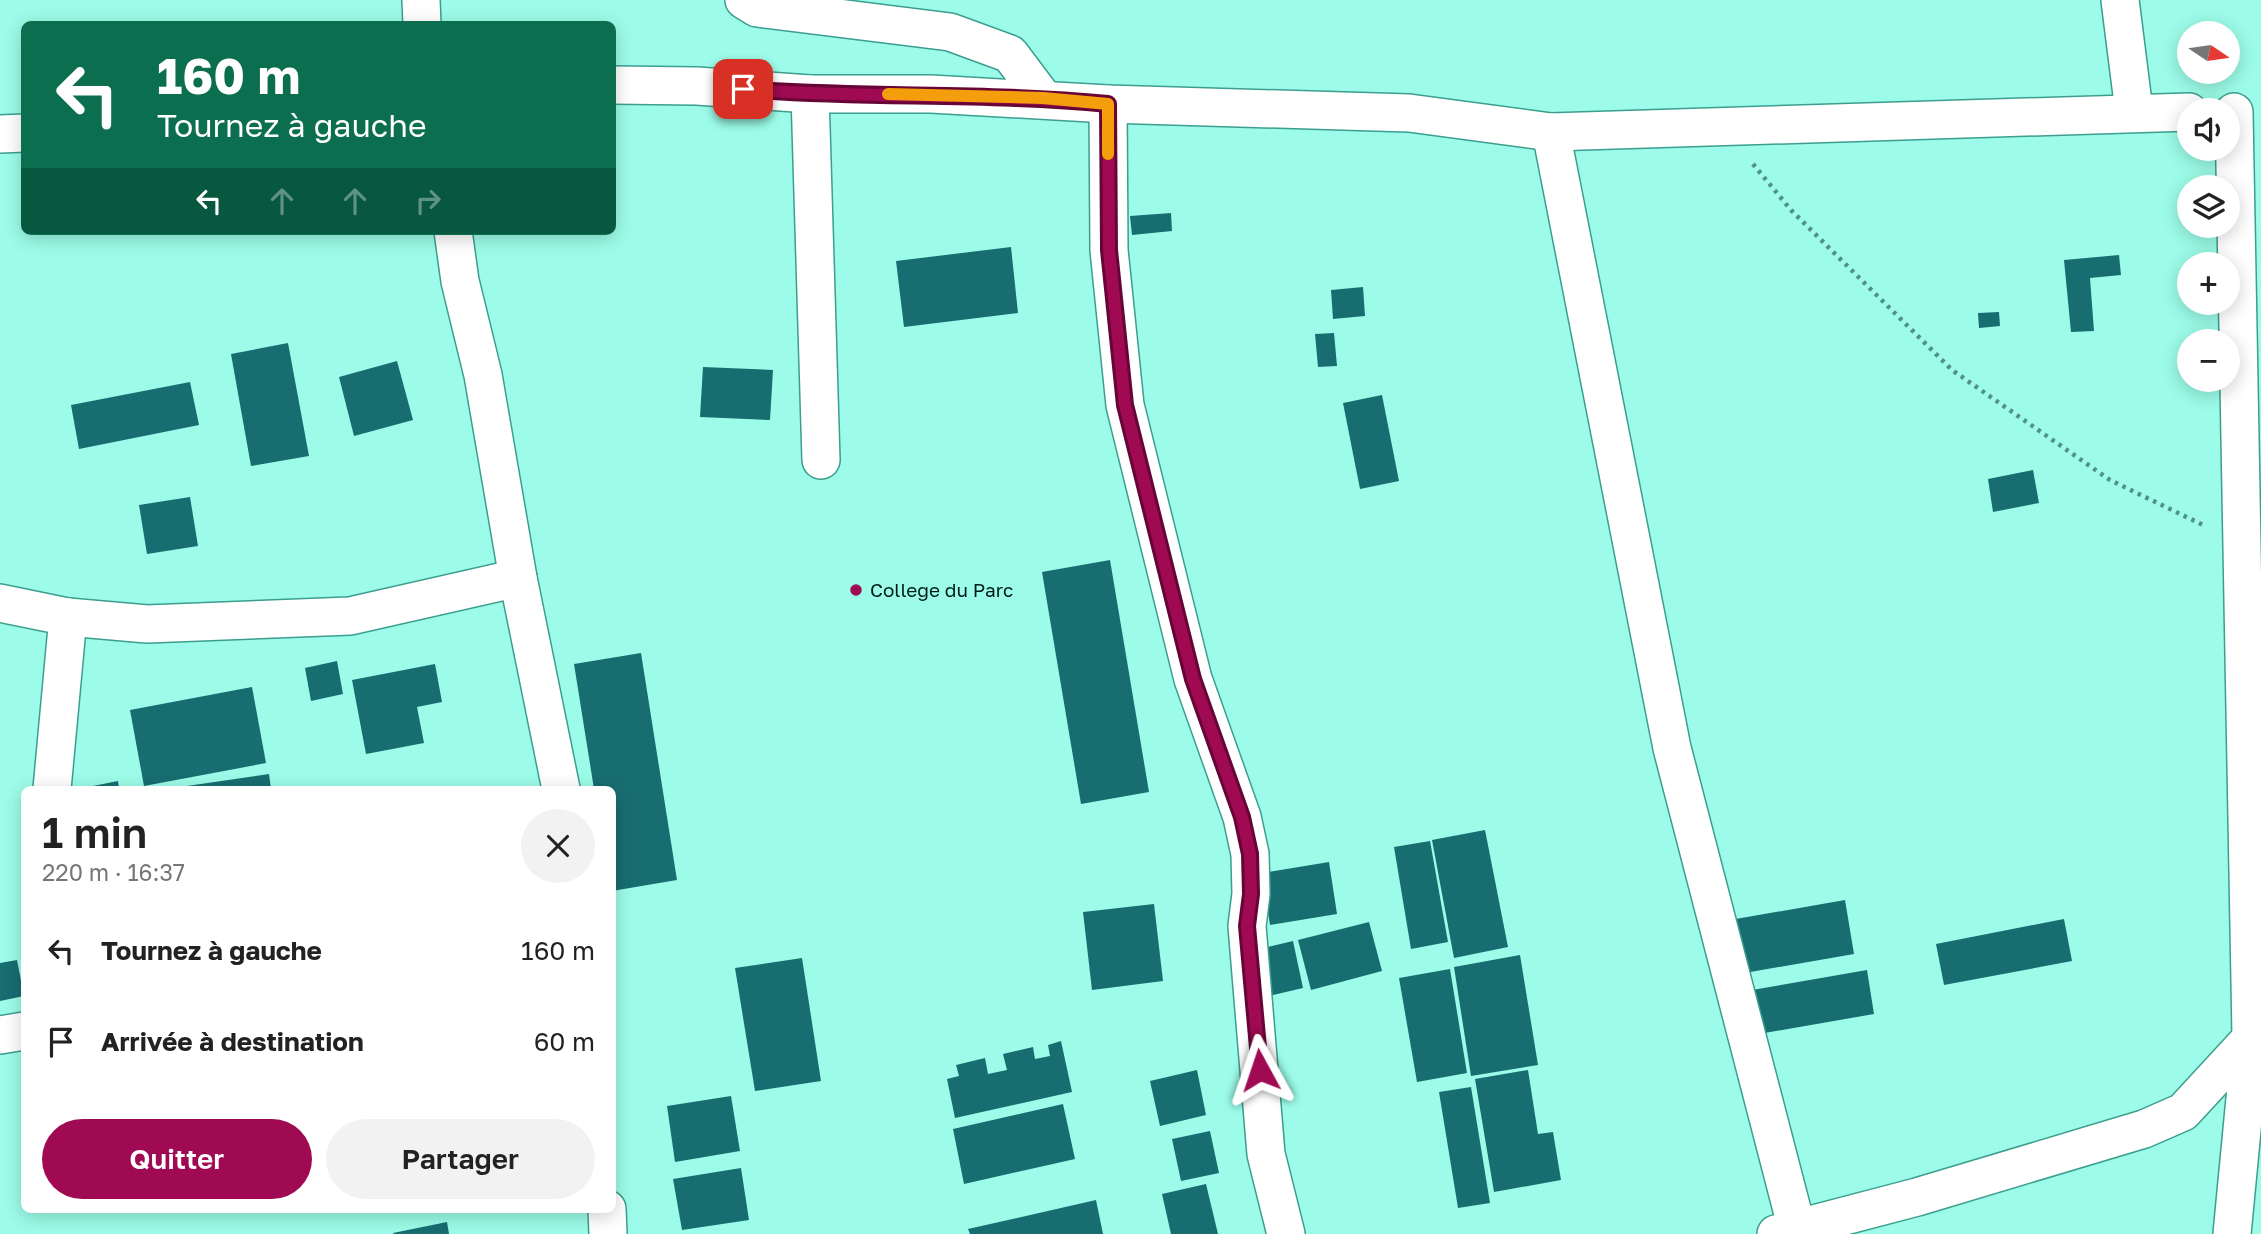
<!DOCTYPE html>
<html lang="fr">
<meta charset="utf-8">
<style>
:root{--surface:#fff;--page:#f2f2f2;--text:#222;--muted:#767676;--accent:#9f0a53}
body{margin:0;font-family:"Golos Text",sans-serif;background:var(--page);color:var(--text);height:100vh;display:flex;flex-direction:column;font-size:26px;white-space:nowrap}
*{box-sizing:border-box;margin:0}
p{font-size:23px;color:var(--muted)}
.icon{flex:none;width:38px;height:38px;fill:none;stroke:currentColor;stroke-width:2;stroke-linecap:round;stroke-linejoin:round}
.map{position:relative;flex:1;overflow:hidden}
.details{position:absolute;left:21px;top:786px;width:595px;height:427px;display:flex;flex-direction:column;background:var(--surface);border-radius:10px;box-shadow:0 4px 18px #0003}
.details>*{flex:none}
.banner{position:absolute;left:21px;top:21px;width:595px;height:214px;border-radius:10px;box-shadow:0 4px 18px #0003;background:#0b6e4f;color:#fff;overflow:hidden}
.needle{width:46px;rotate:103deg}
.buttons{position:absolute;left:2177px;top:21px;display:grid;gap:14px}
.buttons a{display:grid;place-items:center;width:63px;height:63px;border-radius:50%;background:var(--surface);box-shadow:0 4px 18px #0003;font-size:35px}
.pin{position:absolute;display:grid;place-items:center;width:60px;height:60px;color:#fff;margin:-30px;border-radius:14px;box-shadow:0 4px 10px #0006}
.me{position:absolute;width:77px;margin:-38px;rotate:355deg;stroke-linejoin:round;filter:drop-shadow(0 0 5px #0008)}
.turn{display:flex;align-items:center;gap:24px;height:147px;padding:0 21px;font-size:32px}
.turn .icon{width:91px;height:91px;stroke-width:2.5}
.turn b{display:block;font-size:49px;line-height:60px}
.lanes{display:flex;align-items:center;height:66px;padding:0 21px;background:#0003;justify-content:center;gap:35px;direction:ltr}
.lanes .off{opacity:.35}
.round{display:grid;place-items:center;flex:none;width:74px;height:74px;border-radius:37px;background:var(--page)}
.summary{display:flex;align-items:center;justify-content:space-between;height:119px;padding:0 21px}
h1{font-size:42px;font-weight:600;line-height:52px}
.action{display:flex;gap:14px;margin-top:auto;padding:14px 21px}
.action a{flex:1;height:80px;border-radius:42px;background:var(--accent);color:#fff;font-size:28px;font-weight:600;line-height:80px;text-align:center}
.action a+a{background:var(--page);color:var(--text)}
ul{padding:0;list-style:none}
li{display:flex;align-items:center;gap:21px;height:91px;padding:0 21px}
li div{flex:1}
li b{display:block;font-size:26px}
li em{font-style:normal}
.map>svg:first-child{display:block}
.building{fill:#186d71}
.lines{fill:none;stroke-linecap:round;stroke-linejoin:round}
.minor-casing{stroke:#3b9e8e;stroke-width:40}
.path{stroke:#529185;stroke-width:4.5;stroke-dasharray:3.5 5;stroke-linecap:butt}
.minor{stroke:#fff;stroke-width:37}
.route-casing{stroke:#670636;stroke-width:18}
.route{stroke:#9f0a53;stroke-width:12}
.slow{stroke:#f59e0b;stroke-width:12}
.poi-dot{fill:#9f0a53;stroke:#9cfce9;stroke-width:2.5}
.labels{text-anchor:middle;stroke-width:7;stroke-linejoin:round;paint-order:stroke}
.poi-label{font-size:19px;fill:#001b16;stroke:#9cfce9;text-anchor:start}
</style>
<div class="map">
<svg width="2261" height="1234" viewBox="0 0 2261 1234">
<rect width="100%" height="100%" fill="#9cfce9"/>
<g class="building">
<path d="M1171 213 1172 231 1132 235 1130 216Z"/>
<path d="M1011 247 1018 313 904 327 896 261Z"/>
<path d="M2119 255 2121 275 2090 278 2094 331 2071 332 2064 260Z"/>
<path d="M1363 287 1365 316 1333 319 1331 290Z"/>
<path d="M1999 312 2000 326 1979 328 1978 313Z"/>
<path d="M1334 333 1337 366 1318 367 1315 334Z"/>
<path d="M288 343 309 456 251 466 231 354Z"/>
<path d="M397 361 413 420 354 436 339 377Z"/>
<path d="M703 367 773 370 770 420 700 417Z"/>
<path d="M190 382 199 425 79 449 71 405Z"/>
<path d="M1382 395 1399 481 1360 489 1343 403Z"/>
<path d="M2033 470 2039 503 1993 512 1988 479Z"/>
<path d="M190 497 198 546 147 554 139 505Z"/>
<path d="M1110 560 1149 792 1081 804 1042 572Z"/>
<path d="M641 653 677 880 612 891V789H594L574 664Z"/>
<path d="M337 661 343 694 311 701 305 668Z"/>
<path d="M435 664 442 702 417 707 424 743 366 754 352 680Z"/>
<path d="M252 687 266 763 144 786 130 710Z"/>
<path d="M269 774 271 789H173V788Z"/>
<path d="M118 781 119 789H83V788Z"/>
<path d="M1485 830 1508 947 1454 958 1432 840Z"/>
<path d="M1430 841 1448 942 1411 949 1394 847Z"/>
<path d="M1329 862 1337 914 1270 925 1262 873Z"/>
<path d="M1845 900 1854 954 1739 974 1730 920Z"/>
<path d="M1154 904 1163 981 1092 990 1083 912Z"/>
<path d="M2064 919 2072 961 1944 985 1936 944Z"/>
<path d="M1369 922 1382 971 1311 990 1298 940Z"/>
<path d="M1293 941 1303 988 1269 996 1259 949Z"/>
<path d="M1520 955 1538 1065 1471 1076 1454 967Z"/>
<path d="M802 958 821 1081 755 1091 735 968Z"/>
<path d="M17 960 24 996 0 1001V963Z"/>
<path d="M1450 969 1467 1073 1417 1082 1399 978Z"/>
<path d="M1867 970 1874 1014 1759 1034 1752 990Z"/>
<path d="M1061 1041 1072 1092 955 1118 947 1079 959 1076 956 1065 985 1058 988 1074 1007 1070 1003 1054 1033 1047 1035 1059 1050 1056 1048 1045Z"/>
<path d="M1197 1070 1206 1115 1160 1126 1150 1081Z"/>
<path d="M1528 1070 1538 1134 1553 1132 1561 1180 1494 1192 1475 1079Z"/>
<path d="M1471 1087 1490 1203 1458 1208 1439 1092Z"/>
<path d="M731 1096 740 1151 675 1162 667 1106Z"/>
<path d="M1063 1104 1075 1159 964 1184 953 1129Z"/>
<path d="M1210 1131 1219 1173 1181 1181 1172 1139Z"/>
<path d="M741 1168 749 1220 682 1230 673 1179Z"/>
<path d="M1206 1184 1218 1234H1171L1162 1194Z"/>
<path d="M1096 1200 1103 1234H970L968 1229Z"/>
<path d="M447 1222 449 1234H394L393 1233Z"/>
</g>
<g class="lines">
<g class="minor-casing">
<g id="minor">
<path d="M421 0 422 24"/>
<path d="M744 0 757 8 950 32 1010 54 1043 98"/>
<path d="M2120 0 2134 111"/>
<path d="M612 85 697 86 810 94H931L1108 104 1409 113 1551 132 2189 112"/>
<path d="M810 94 821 460"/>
<path d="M1108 104 1109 250 1125 405 1193 679 1242 817 1250 854 1251 894 1247 926 1266 1154 1286 1234"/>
<path d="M1551 132 1672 748 1797 1229"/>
<path d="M0 134 24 133"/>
<path d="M453 231 460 281 483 375 518 578 561 789"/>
<path d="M0 603 68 617 147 624 350 616 518 578"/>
<path d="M52 789 68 617"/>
<path d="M0 1035 24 1031"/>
<path d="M607 1209 608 1234"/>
<path d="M1776 1234 1917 1197 2144 1129 2183 1112 2255 1034"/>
<path d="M2232 1234 2251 1036 2234 112"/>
</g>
</g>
<path class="path" d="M1753 164 1791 210 1952 370 2110 480 2203 525"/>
<use href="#minor" class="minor"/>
</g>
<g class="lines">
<g class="route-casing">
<path id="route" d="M743 89C864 99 986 92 1108 104L1109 250 1125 405 1193 679 1242 817 1250 854 1251 894 1247 926 1260 1070"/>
</g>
<use href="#route" class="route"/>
<path class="slow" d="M888 94 1043 98 1108 104V154"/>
</g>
<circle class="poi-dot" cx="856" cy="590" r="7"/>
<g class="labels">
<g class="poi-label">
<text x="870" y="597">College du Parc</text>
</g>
</g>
</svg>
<div class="buttons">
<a><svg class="needle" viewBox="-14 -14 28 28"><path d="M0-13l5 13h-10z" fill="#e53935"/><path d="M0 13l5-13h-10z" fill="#767676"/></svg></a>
<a><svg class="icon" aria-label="sound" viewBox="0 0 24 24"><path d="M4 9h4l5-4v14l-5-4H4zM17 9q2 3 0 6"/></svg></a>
<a><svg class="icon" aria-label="layers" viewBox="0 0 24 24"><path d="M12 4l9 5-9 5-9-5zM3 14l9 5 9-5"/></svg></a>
<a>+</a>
<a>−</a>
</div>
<div class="pin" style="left:743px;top:89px;background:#d93025"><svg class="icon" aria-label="arrive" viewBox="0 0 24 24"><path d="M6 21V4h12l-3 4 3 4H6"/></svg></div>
<svg class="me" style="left:1260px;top:1070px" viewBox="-20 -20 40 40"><path d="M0-17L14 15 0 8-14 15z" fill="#9f0a53" stroke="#fff" stroke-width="4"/></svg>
<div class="banner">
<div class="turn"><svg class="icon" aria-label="left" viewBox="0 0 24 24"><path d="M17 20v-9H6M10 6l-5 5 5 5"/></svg><div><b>160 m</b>Tournez à gauche</div></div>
<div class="lanes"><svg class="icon" aria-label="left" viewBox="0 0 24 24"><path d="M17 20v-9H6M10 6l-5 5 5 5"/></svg><svg class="icon off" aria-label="ahead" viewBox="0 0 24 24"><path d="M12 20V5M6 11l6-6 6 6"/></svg><svg class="icon off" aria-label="ahead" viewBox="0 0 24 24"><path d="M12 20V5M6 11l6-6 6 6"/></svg><svg class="icon off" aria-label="right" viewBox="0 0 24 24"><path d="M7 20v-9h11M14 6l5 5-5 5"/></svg></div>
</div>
<section class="details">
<div class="summary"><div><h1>1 min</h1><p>220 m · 16:37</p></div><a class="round"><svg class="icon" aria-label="close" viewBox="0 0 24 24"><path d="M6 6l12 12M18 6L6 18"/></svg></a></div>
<ul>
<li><svg class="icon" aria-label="left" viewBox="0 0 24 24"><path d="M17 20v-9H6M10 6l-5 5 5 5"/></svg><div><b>Tournez à gauche</b></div><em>160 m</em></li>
<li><svg class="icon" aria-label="arrive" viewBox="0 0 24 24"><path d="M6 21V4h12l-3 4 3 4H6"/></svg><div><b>Arrivée à destination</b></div><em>60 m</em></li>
</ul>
<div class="action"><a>Quitter</a><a>Partager</a></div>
</section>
</div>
